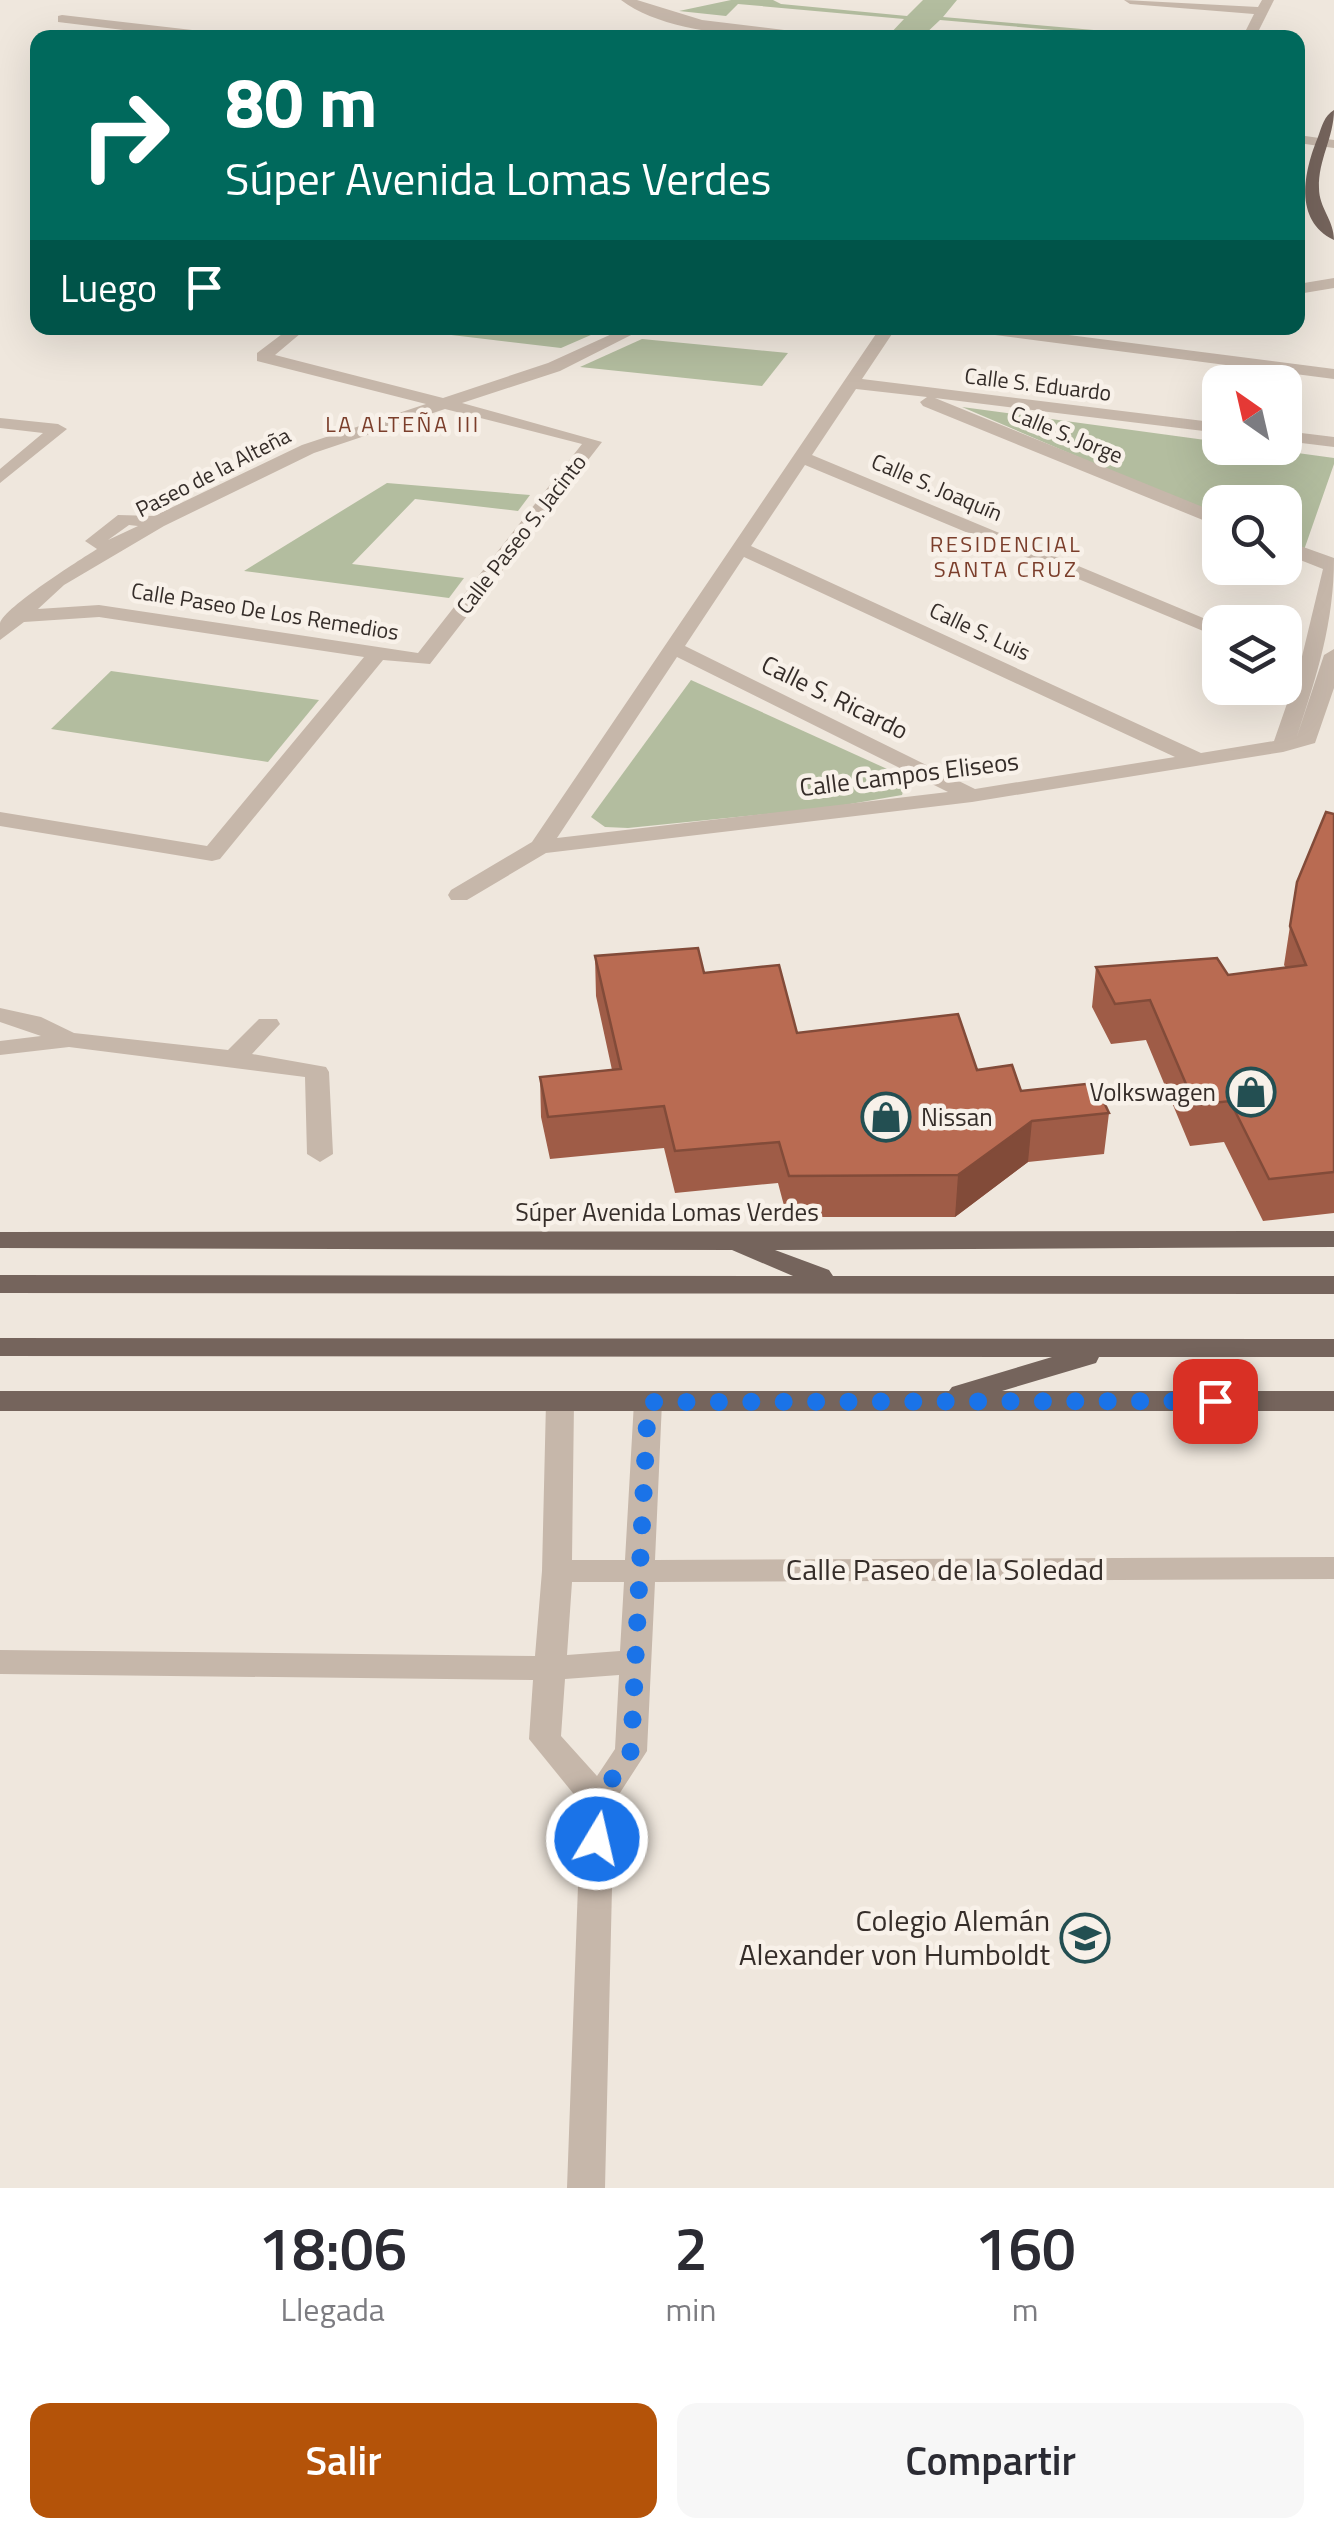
<!DOCTYPE html>
<html lang="es">
<meta charset="utf-8">
<style>
:root{--surface:#fff;--page:#f7f7f7;--text:#2b2b33;--muted:#7c7c81;--accent:#b45309}
body{margin:0;font-family:"Titillium Web",sans-serif;background:var(--page);color:var(--text);height:100vh;display:flex;flex-direction:column;font-size:38px;white-space:nowrap}
*{box-sizing:border-box;margin:0}
p{font-size:32px;color:var(--muted)}
.icon{flex:none;width:55px;height:55px;fill:none;stroke:currentColor;stroke-width:2;stroke-linecap:round;stroke-linejoin:round}
.map{position:relative;height:2188px;overflow:hidden}
.drawer{display:flex;flex-direction:column;background:var(--surface);flex:1}
.drawer>*{flex:none}
.guide{position:absolute;left:30px;top:30px;width:1275px;height:305px;border-radius:20px;box-shadow:0 10px 40px #0002;background:#00695c;color:#fff;overflow:hidden}
.needle{width:65px;rotate:326deg}
.tools{position:absolute;left:1202px;top:365px;display:grid;gap:20px}
.tools a{display:grid;place-items:center;width:100px;height:100px;border-radius:20px;background:var(--surface);box-shadow:0 10px 40px #0002;font-size:50px}
.pin{position:absolute;display:grid;place-items:center;width:85px;height:85px;color:#fff;margin:-42px;border-radius:20px;box-shadow:0 5px 15px #0006}
.me{position:absolute;width:110px;margin:-55px;rotate:9deg;stroke-linejoin:round;filter:drop-shadow(0 0 8px #0008)}
.turn{display:flex;align-items:center;gap:35px;height:210px;padding:0 30px;font-size:45px}
.turn .icon{width:130px;height:130px;stroke-width:2.5}
.turn b{display:block;font-size:70px;line-height:85px}
.then{display:flex;align-items:center;height:95px;padding:0 30px;background:#0003;gap:20px;font-size:38px}
.eta{display:flex;justify-content:space-evenly;align-items:center;height:170px;text-align:center}
.eta b{font-size:60px;font-weight:600;line-height:70px}
.button{display:flex;gap:20px;margin-top:auto;padding:20px 30px}
.button a{flex:1;height:115px;border-radius:20px;background:var(--accent);color:#fff;font-size:40px;font-weight:600;line-height:115px;text-align:center}
.button a+a{background:var(--page);color:var(--text)}
.map>svg:first-child{display:block}
.green{fill:#b3bd9f}
.lines{fill:none;stroke-linecap:round;stroke-linejoin:round}
.minor{fill:#c6b7aa;fill-rule:evenodd}
.major{fill:#75645c;fill-rule:evenodd}
.wall{fill:#9f5c47}
.shaded-wall{fill:#824b39}
.building{fill:#b96b52;stroke:#824b39;stroke-width:2.5}
.route{stroke:#1a73e8;stroke-width:18;stroke-dasharray:0 32.4}
.labels{text-anchor:middle;stroke-width:9;stroke-linejoin:round;paint-order:stroke}
.far-street-label{font-size:22px;fill:#352d29;stroke:#f8f1e9}
.far-neighbourhood-label{font-size:22px;letter-spacing:2.5px;fill:#7b3e2b;stroke:#f8f1e9}
.street-label{font-size:25px;fill:#352d29;stroke:#f8f1e9}
.poi-label{font-size:25px;fill:#352d29;stroke:#f8f1e9;text-anchor:end}
.near-street-label{font-size:30px;fill:#352d29;stroke:#f8f1e9}
.near-poi-label{font-size:30px;fill:#352d29;stroke:#f8f1e9;text-anchor:end}
</style>
<div class="map">
<svg width="1334" height="2188" viewBox="0 0 1334 2188">
<rect width="100%" height="100%" fill="#efe7dd"/>
<g class="green">
<path d="M731 0H773L781 4 907 16 923 0H957L943 17 1163 36 1135 37 940 20 922 37H887L904 19 738 4 726 16 679 11Z"/>
<path d="M393 328H607L561 348Z"/>
<path d="M642 339 788 353 762 386 580 367Z"/>
<path d="M962 407 1220 442V448H1260L1334 458V464L1304 550 1285 543V502H1220V518Z"/>
<path d="M387 483 530 495 518 511 415 499 352 564 464 578 449 598 244 571Z"/>
<path d="M111 671 319 700 268 762 51 729Z"/>
<path d="M691 680 907 778 902 795 827 808 628 828 605 827 591 817Z"/>
</g>
<g class="lines">
<g class="minor">
<path d="M621 0H637L702 20 849 38C785 38 673 40 621 0Z"/>
<path d="M1124 0 1258 7 1262 0H1274L1255 38H1242L1254 14 1130 4Z"/>
<path d="M62 15 227 34 233 38H189L58 22V16Z"/>
<path d="M1298 135 1334 140V148L1298 143Z"/>
<path d="M1334 278V288L1298 294V284Z"/>
<path d="M290 328H307L275 355 443 398 548 363 625 328H645L560 371 462 403 602 442 430 664 383 660 220 859 212 861 0 826V812L207 846 364 657 99 617 24 622 0 640C0 634 0 629 0 623 5 607 78 561 97 549L85 541 118 515 154 516 302 445 426 404 257 361V353ZM445 409 582 444 418 653 99 605 38 609 64 585 164 526 314 453ZM129 525 138 526 108 540Z"/>
<path d="M880 328H896L862 379 1220 423V433L935 398 1220 514V527L923 406 920 402 927 397 856 389 812 455 1220 625V638L805 465 751 546 1201 753 1274 741 1299 669 1323 569 1285 554V541L1292 543 1334 558C1334 623 1317 675 1297 736L1324 655 1334 649V688L1315 743 1283 752 972 802 546 853 467 900H451L448 895 451 890 532 842ZM744 557 1175 757 975 789 685 646ZM677 657 948 792 557 838Z"/>
<path d="M972 328H1014L1334 369V379L980 333Z"/>
<path d="M0 418 58 424 67 429 0 483V469L43 433 0 428Z"/>
<path d="M1285 431 1334 437V447L1285 441Z"/>
<path d="M0 1008 41 1017 74 1033 228 1050 259 1019H277L280 1024 252 1054 326 1067 329 1072 333 1154 320 1162 307 1154 305 1077 69 1047 0 1055V1041L41 1036 0 1022Z"/>
<path d="M560 1392 570 1395 574 1402 572 1560H625L634 1402 638 1395H658L662 1402 655 1560 1334 1557V1579L655 1582 647 1751 614 1802 605 2188H567L581 1803 529 1739 533 1680 0 1674V1650L535 1656 542 1571 546 1402 550 1395ZM572 1582H624L620 1651 567 1655ZM619 1675 615 1749 597 1776 561 1736 565 1679Z"/>
</g>
<g class="major">
<path d="M1334 110C1334 137 1318 160 1319 188 1319 208 1334 220 1334 240 1293 220 1304 171 1318 137 1322 126 1324 116 1334 110Z"/>
<path d="M1334 1231V1247L775 1250 829 1270 833 1276H1334V1294L0 1293V1275L793 1276 732 1250 0 1248V1232Z"/>
<path d="M0 1338 1334 1339V1357H1099L1096 1363 1002 1391H1334V1411H0V1391H949L952 1387 1052 1357 0 1356Z"/>
</g>
</g>
<g class="wall">
<path d="M1334 814V1213L1263 1221 1224 1142 1190 1146 1146 1040 1111 1044 1092 1007 1096 967 1228 975 1286 968 1284 965 1290 926Z"/>
<path d="M595 956 704 973 797 1033 977 1070 1021 1091 1109 1113 1104 1154 1028 1162 955 1217H787L778 1183 675 1193 664 1148 550 1159 541 1117 540 1077 612 1070 596 996Z"/>
</g>
<path class="shaded-wall" d="M1032 1121 1028 1162 955 1217 958 1175Z"/>
<g class="building">
<path d="M1326 812 1334 814V1172L1269 1179 1230 1101 1195 1105 1150 1000 1115 1004 1096 967 1217 958 1228 975 1306 965 1290 926 1297 882Z"/>
<path d="M698 948 704 973 779 965 797 1033 958 1014 977 1070 1012 1065 1021 1091 1095 1083 1109 1113 1032 1121 958 1175 789 1176 779 1142 675 1151 664 1106 548 1117 540 1077 621 1069 595 956Z"/>
</g>
<g class="lines">
<path class="route" d="M597 1839 598 1800 631 1751 648 1402 1215 1401"/>
</g>
<defs>
<g id="shop-ring" transform="scale(2.5)"><circle r="9.5" fill="#f8f1e9" stroke="#234f52" stroke-width="1.5"/><path d="M-5-2.5h2.3a2.7 3.5 0 0 1 5.4 0H5L5.5 6h-11ZM-1.5-2.5h3a1.5 2.3 0 0 0-3 0Z" fill="#234f52"/></g>
<g id="school-ring" transform="scale(2.5)"><circle r="9.5" fill="#f8f1e9" stroke="#234f52" stroke-width="1.5"/><path d="M0-5L7-2L0 1L-7-2ZM-4 1L0 2.5L4 1V4Q0 6-4 4Z" fill="#234f52"/></g>
</defs>
<g fill-rule="evenodd">
<use href="#shop-ring" x="1251" y="1092"/>
<use href="#shop-ring" x="886" y="1117"/>
<use href="#school-ring" x="1085" y="1938"/>
</g>
<g class="labels">
<g class="far-street-label">
<text transform="translate(1038 384) rotate(7)" y="8">Calle S. Eduardo</text>
<text transform="translate(1067 434) rotate(22)" y="8">Calle S. Jorge</text>
<text transform="translate(213 472) rotate(-27)" y="8">Paseo de la Alteña</text>
<text transform="translate(937 487) rotate(23)" y="8">Calle S. Joaquín</text>
<text transform="translate(521 534) rotate(-52)" y="8">Calle Paseo S. Jacinto</text>
<text transform="translate(265 611) rotate(9)" y="8">Calle Paseo De Los Remedios</text>
<text transform="translate(980 631) rotate(25)" y="8">Calle S. Luis</text>
</g>
<g class="far-neighbourhood-label">
<text x="403" y="432">LA ALTEÑA III</text>
<text x="1006" y="552">RESIDENCIAL<tspan x="1006" dy="25">SANTA CRUZ</tspan></text>
</g>
<g class="street-label">
<text transform="translate(835 697) rotate(26)" y="9">Calle S. Ricardo</text>
<text transform="translate(909 774) rotate(-7)" y="9">Calle Campos Eliseos</text>
<text x="667" y="1221">Súper Avenida Lomas Verdes</text>
</g>
<g class="poi-label">
<text x="1216" y="1101">Volkswagen</text>
<text x="921" y="1126" text-anchor="start">Nissan</text>
</g>
<g class="near-street-label">
<text x="945" y="1580">Calle Paseo de la Soledad</text>
</g>
<g class="near-poi-label">
<text x="1050" y="1931">Colegio Alemán<tspan x="1050" dy="34">Alexander von Humboldt</tspan></text>
</g>
</g>
</svg>
<div class="tools">
<a><svg class="needle" viewBox="-14 -14 28 28"><path d="M0-13l5 13h-10z" fill="#e53935"/><path d="M0 13l5-13h-10z" fill="#7c7c81"/></svg></a>
<a><svg class="icon" aria-label="search" viewBox="0 0 24 24"><circle cx="10" cy="10" r="6"/><path d="M15 15l6 6"/></svg></a>
<a><svg class="icon" aria-label="layers" viewBox="0 0 24 24"><path d="M12 4l9 5-9 5-9-5zM3 14l9 5 9-5"/></svg></a>
</div>
<div class="pin" style="left:1215px;top:1401px;background:#d93025"><svg class="icon" aria-label="arrive" viewBox="0 0 24 24"><path d="M6 21V4h12l-3 4 3 4H6"/></svg></div>
<svg class="me" style="left:597px;top:1839px" viewBox="-20 -20 40 40"><circle r="17" fill="#1a73e8" stroke="#fff" stroke-width="3"/><path d="M0-11L8 9 0 5-8 9z" fill="#fff"/></svg>
<div class="guide">
<div class="turn"><svg class="icon" aria-label="right" viewBox="0 0 24 24"><path d="M7 20v-9h11M14 6l5 5-5 5"/></svg><div><b>80 m</b>Súper Avenida Lomas Verdes</div></div>
<div class="then">Luego<svg class="icon" aria-label="arrive" viewBox="0 0 24 24"><path d="M6 21V4h12l-3 4 3 4H6"/></svg></div>
</div>
</div>
<section class="drawer">
<div class="eta">
<div><b>18:06</b><p>Llegada</p></div>
<div><b>2</b><p>min</p></div>
<div><b>160</b><p>m</p></div>
</div>
<div class="button"><a>Salir</a><a>Compartir</a></div>
</section>
